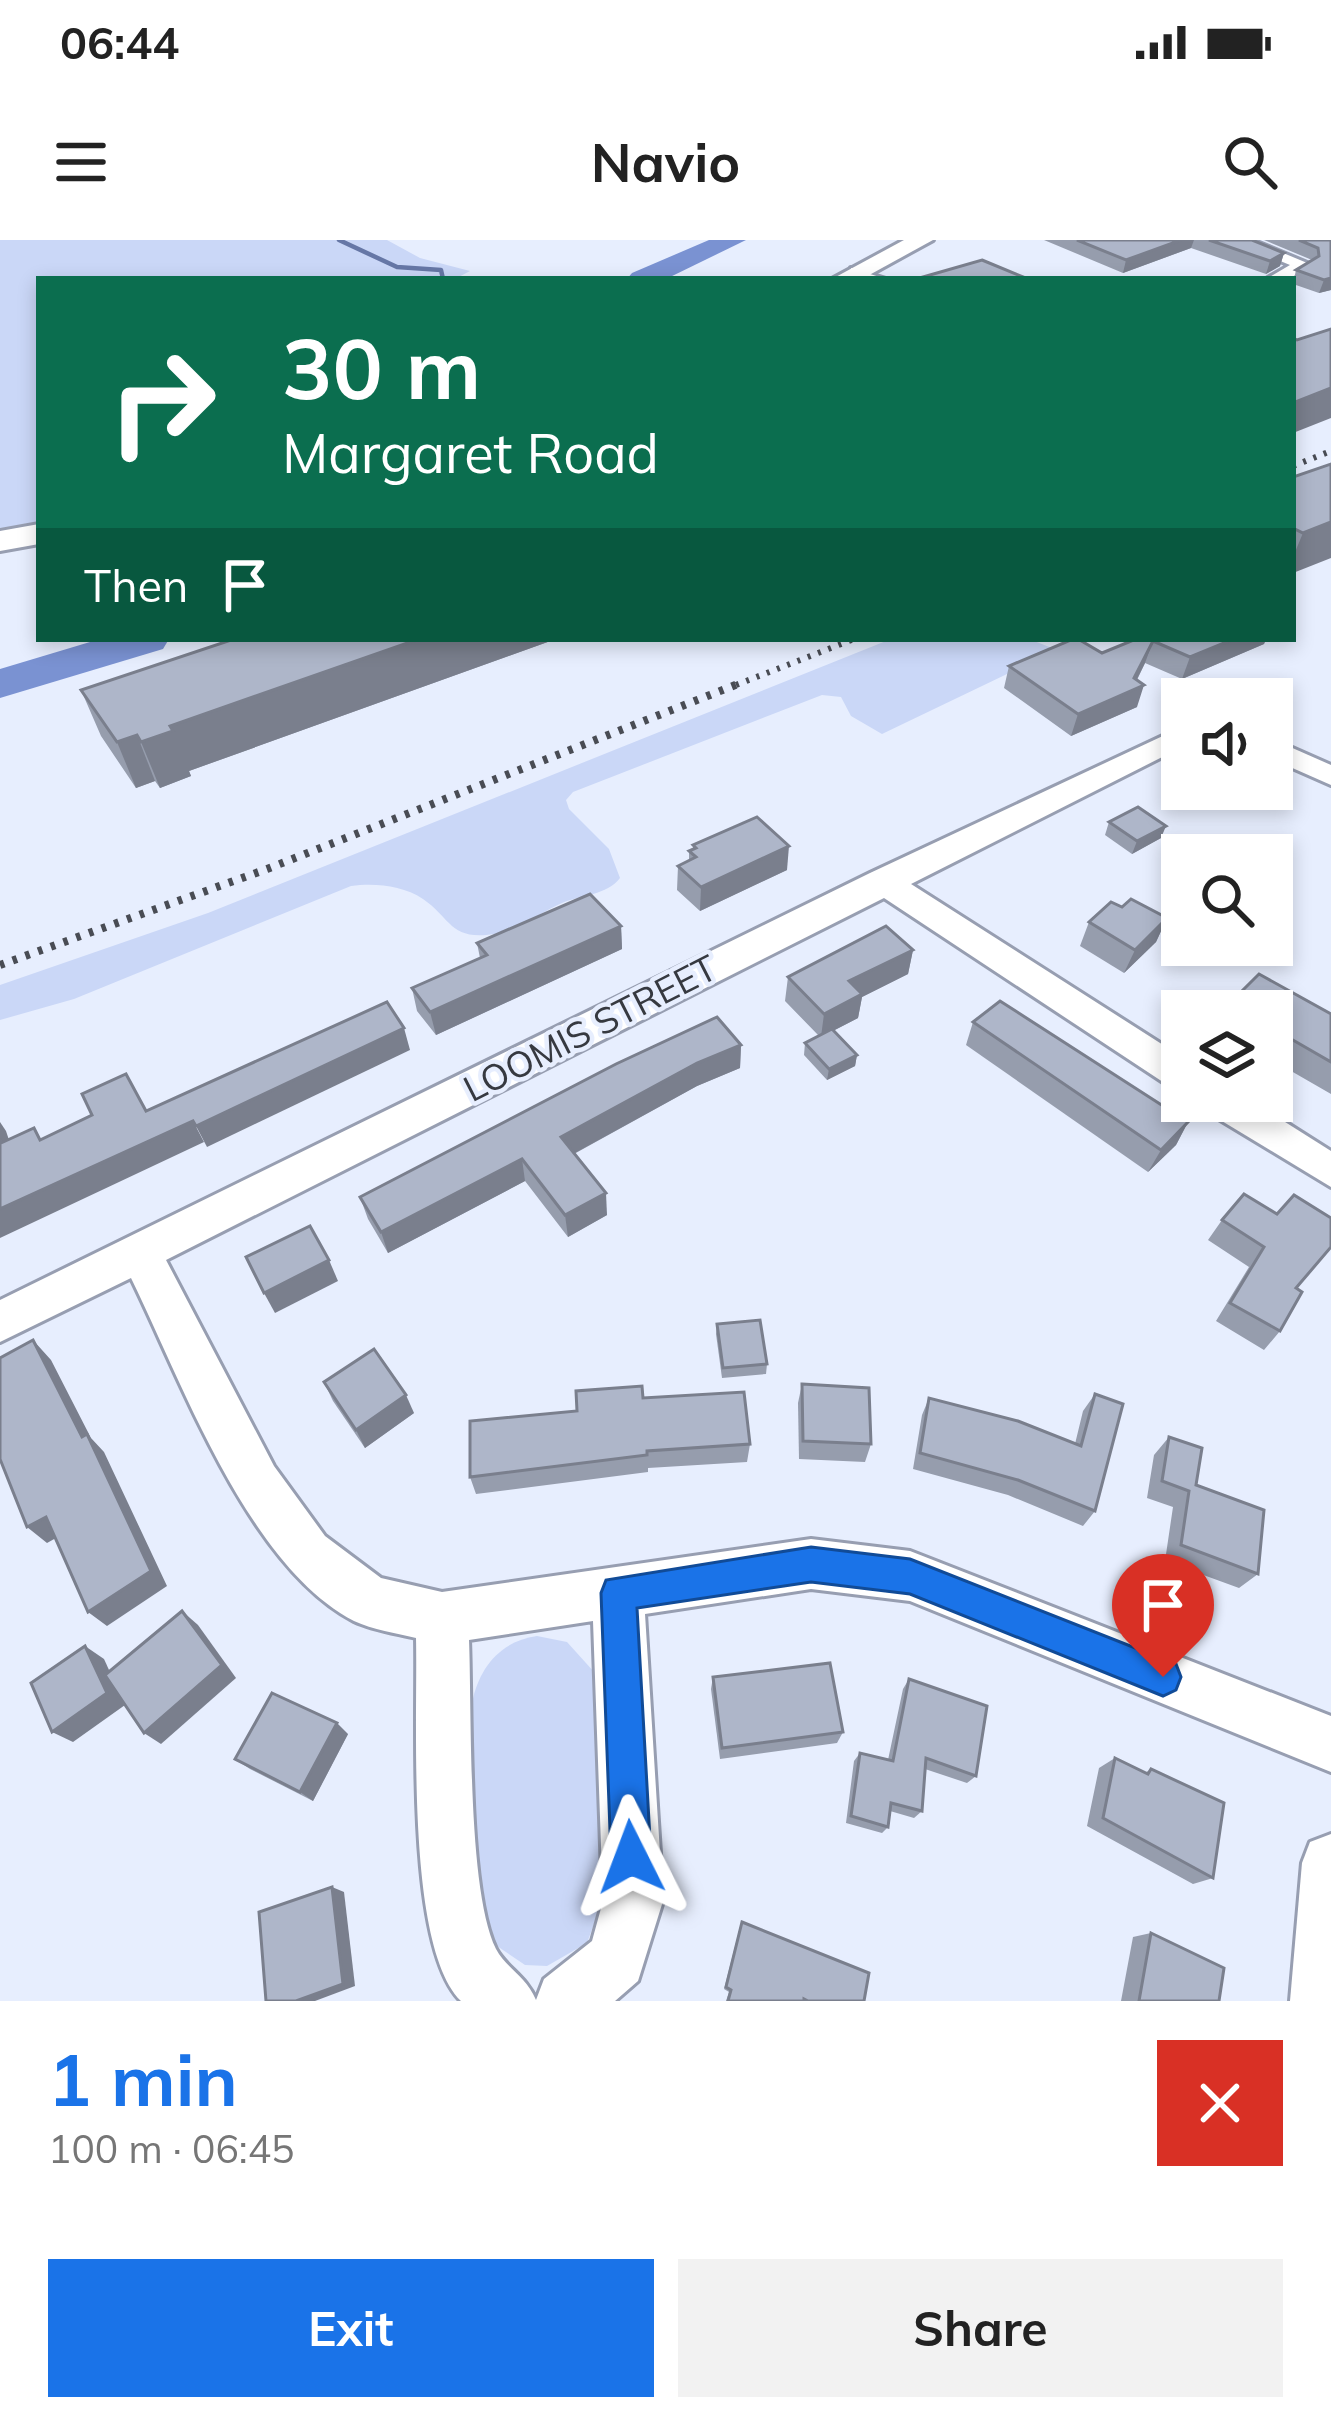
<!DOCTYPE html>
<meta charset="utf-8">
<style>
:root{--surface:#fff;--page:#f2f2f2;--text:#222;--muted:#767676;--accent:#1a73e8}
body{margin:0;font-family:Mulish,sans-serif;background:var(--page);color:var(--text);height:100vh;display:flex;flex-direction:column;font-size:45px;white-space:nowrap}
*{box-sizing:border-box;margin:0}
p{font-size:39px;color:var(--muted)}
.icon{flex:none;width:66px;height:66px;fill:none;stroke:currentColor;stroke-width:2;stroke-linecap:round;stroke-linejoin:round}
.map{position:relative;height:1761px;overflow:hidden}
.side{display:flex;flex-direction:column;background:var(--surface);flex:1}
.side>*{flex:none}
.guide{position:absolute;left:36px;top:36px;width:1260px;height:366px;border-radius:0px;box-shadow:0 6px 18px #0003;background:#0b6e4f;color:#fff;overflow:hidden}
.fabs{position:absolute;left:1161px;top:438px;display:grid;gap:24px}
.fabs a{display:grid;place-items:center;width:132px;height:132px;border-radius:0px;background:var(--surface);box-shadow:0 6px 18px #0003;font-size:60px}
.pin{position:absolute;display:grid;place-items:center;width:102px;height:102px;color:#fff;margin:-123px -51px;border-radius:50% 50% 50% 0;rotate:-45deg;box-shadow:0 0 12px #0007}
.pin .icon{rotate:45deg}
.me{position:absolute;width:132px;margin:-66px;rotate:357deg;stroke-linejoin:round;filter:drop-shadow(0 0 9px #0008)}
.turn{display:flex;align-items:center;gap:42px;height:252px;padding:0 48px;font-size:54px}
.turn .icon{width:156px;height:156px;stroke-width:2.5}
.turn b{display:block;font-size:84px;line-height:102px}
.then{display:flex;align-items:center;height:114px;padding:0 48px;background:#0003;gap:24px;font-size:45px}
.round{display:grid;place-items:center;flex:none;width:126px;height:126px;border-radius:0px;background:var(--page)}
.summary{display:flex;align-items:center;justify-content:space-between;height:204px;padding:0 48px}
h1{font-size:72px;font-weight:700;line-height:90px;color:var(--accent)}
.button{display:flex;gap:24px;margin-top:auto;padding:24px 48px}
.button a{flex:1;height:138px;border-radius:0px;background:var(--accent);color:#fff;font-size:48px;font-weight:700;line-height:138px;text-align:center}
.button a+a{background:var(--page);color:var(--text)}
.status{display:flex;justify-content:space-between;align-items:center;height:84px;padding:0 60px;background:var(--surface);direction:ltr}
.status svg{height:33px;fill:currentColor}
header{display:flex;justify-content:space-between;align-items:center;height:156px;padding:0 48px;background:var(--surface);font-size:54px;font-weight:700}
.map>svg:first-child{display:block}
.green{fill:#cad7f7}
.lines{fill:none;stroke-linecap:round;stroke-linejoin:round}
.stream{stroke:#6677a6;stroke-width:4.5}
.river{fill:#7a92d2;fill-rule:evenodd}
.minor-casing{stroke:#979eb1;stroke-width:6}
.secondary-casing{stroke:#979eb1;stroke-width:6}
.minor{fill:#fff;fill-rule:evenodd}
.secondary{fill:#fff;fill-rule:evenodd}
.rail-far1{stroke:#494c54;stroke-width:6;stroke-dasharray:3 8;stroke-linecap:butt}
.rail{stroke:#494c54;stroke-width:8;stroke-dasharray:4.5 9;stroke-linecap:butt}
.wall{fill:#969dad}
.shaded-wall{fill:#7a7f8d}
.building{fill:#aeb6c9;stroke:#7a7f8d;stroke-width:3}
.route{fill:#1a73e8;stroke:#114b97;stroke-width:3}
.labels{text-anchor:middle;stroke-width:9;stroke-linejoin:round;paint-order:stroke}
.street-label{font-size:36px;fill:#363940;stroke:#e7eefe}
</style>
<div class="status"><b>06:44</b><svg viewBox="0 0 49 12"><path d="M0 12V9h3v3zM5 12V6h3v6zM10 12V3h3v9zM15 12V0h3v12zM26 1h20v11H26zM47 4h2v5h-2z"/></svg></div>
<header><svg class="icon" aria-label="menu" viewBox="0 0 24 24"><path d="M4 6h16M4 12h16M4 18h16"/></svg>Navio<svg class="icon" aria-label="search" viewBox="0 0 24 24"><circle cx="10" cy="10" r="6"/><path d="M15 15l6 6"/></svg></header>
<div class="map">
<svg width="1331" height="1761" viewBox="0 0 1331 1761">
<rect width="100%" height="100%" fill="#e7eefe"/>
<g class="green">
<path d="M0 0H387L420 18 470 31 455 39H39V281L0 289Z"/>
<path d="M891 399H1029L1057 410 882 494 851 476 841 457 822 455 573 552 566 560 569 569 609 609 620 638C607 655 581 655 562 663 539 673 518 691 494 694 450 701 451 678 423 659 402 645 374 643 351 646L74 759 0 780V745L208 673Z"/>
<path d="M537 1396 567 1402 595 1433 609 1643 587 1703 547 1726 525 1725 497 1706 478 1661 472 1463C479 1427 501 1401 537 1396Z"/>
</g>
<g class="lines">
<path class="stream" d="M339 0 397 27 441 30 443 39"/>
<g class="river">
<path d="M709 0H746L666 39H627L632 33Z"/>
<path d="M100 399H169L163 409 0 458V429Z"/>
</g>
<g class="minor-casing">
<g id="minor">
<path d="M1229 0H1252L1312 25 1289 39H1266L1290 25Z"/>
<path d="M851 28 886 39 851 36Z"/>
<path d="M1263 442 1277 450 1268 459H1235Z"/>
<path d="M1182 487V507L911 644 1182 817V850L1169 846 884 658 166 1020 274 1226 325 1296 381 1338 442 1352 811 1299 910 1311 1331 1476V1532L910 1361 811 1349 645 1374 663 1661 638 1741 615 1761H461C405 1706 418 1479 416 1398 396 1393 373 1390 354 1381 248 1326 182 1142 131 1038L0 1102V1060L870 633ZM593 1381 603 1661 592 1701 544 1739 536 1760C526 1736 506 1728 496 1709 467 1650 472 1472 469 1400Z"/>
<path d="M1272 499 1331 525V545L1272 519Z"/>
<path d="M1202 861H1252L1331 911V947L1207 872Z"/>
<path d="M1331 1594V1761H1290L1302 1623 1310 1602Z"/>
</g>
</g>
<g class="secondary-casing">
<g id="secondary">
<path d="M904 0H933L862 39H832Z"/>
<path d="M39 284V304L0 311V291Z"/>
</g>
</g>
<use href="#minor" class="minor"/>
<use href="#secondary" class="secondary"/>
<g class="rail-far1">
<path d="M1293 226 1331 211"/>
<path d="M736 445 854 399"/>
</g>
<path class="rail" d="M0 725 267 629 743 442"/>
</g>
<g class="wall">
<path d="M1044 0H1252L1284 13 1280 26 1266 34 1191 8 1123 33Z"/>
<path d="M1264 0H1331V50L1319 53 1293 44 1296 30 1312 20Z"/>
<path d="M1331 224 1293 333V237Z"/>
<path d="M234 399H556L189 531 191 536 160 548 155 541 136 548 101 496 81 450Z"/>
<path d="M1136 399H1266L1264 404 1182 439 1145 423 1137 440V467L1071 496 1004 448 1009 426 1102 413Z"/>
<path d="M1109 582 1161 598 1132 614 1105 595Z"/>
<path d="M693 605 787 630 700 671 677 650 678 626 689 620V611L693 609Z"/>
<path d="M1122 667 1167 678 1156 702 1124 733 1080 706 1089 682Z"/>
<path d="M621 686 622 709 436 795 417 771 412 748 480 718 477 703Z"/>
<path d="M913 710 908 734 862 757 858 778 833 791 857 815 855 826 827 840 804 815 805 803 819 796 785 761 788 737Z"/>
<path d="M1229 764 1331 774V854L1272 820V771H1225Z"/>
<path d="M973 782 1188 882 1176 905 1148 932 966 805Z"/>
<path d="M741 805 740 828 697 846 574 914 607 975 568 997 525 941 388 1013 368 979 360 957Z"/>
<path d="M1244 954 1296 1048 1280 1091 1264 1110 1216 1081 1249 1027 1208 1000 1222 980Z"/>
<path d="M717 1084 767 1124 766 1134 722 1138 716 1094Z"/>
<path d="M324 1142 414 1173 365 1208 333 1161Z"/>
<path d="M802 1144 871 1204 865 1222 799 1219 798 1163Z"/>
<path d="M1095 1154V1271L1083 1286 1008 1255 913 1229 922 1175 929 1158 1075 1204 1083 1171Z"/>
<path d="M643 1158 750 1204 747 1222 648 1228V1232L476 1254 470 1237 577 1171Z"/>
<path d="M1169 1197 1196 1245 1258 1334 1239 1348 1165 1321 1173 1267 1147 1258 1154 1215Z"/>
<path d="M713 1437 843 1492 837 1503 720 1519 711 1449Z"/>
<path d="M909 1439 976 1536 967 1543 925 1529 922 1571 914 1578 890 1571 888 1587 882 1593 846 1583 854 1521 860 1513 888 1520 903 1449Z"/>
<path d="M348 1494 313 1561 250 1529 235 1519Z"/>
<path d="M1115 1518 1145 1533 1151 1529 1213 1638 1193 1644 1087 1586 1099 1528Z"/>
<path d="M742 1682 864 1761H726L729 1752 724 1749 740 1687Z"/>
<path d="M1151 1693 1219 1761H1121L1133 1697Z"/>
</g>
<g class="shaded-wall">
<path d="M1181 0H1194L1191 8 1123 33 1126 20Z"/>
<path d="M1284 13 1280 26 1266 34 1270 21Z"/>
<path d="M1331 38V50L1319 53 1324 40Z"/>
<path d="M1331 148V178L1293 193V163Z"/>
<path d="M1331 282V318L1293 333V317L1303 293Z"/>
<path d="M419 399H556L189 531 191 536 160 548 141 502 170 486Z"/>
<path d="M1234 399H1266L1264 404 1182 439 1190 417Z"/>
<path d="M1153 401 1145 423 1131 451 1144 445 1137 467 1071 496 1078 474 1134 438Z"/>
<path d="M137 495 155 541 136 548 117 502Z"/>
<path d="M1166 586 1161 598 1132 614 1137 601Z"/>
<path d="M789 606 787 630 700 671 701 647Z"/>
<path d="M1167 678 1156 702 1124 733 1135 710Z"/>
<path d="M621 686 622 709 436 795 430 772Z"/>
<path d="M913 710 908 734 862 757 858 778 821 797 824 774 849 741Z"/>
<path d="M404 788 410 810 207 907 196 886Z"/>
<path d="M741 805 740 828 697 846 564 919 561 897 697 823Z"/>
<path d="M857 815 855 826 827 840 829 829Z"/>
<path d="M193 881 204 902 0 998V969Z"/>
<path d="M0 882 6 891 17 924 0 899Z"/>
<path d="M1188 882 1176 905 1148 932 1161 910Z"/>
<path d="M522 919 525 941 388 1013 381 992Z"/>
<path d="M606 953 607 975 568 997 565 975Z"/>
<path d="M329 1020 338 1041 275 1073 264 1053Z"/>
<path d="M33 1100 51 1120 91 1198 104 1212 167 1346 107 1386 88 1372 82 1197Z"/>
<path d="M406 1155 414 1173 365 1208 356 1190Z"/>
<path d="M46 1277 65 1293 47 1303 27 1287Z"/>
<path d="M182 1371 198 1385 236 1438 161 1504 144 1493Z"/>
<path d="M85 1406 104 1419 125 1465 73 1502 52 1492Z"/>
<path d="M337 1483 348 1494 313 1561 300 1552Z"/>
<path d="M332 1647 344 1652 355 1746 315 1761H296Z"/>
</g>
<g class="building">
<path d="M1077 0H1181L1126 20Z"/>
<path d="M1209 0H1252L1284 13 1270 21Z"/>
<path d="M1299 0H1331V38L1324 40 1296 30 1319 16 1318 8Z"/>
<path d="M982 20 1028 39H916Z"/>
<path d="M1331 89V148L1293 163V98L1297 100Z"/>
<path d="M1331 224V282L1303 293 1293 288V237Z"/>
<path d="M234 399H419L170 486 173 491 141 502 137 495 117 502 81 450Z"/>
<path d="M1073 399H1078L1102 413 1136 399H1234L1190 417 1153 401 1134 438 1144 445 1078 474 1009 426Z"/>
<path d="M1138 567 1166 586 1137 601 1109 582Z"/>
<path d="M757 577 789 606 701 647 678 626 696 617 689 611 696 608 693 605Z"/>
<path d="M590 654 621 686 430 772 412 748 487 715 477 703Z"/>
<path d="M1131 659 1167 678 1135 710 1089 682 1111 662 1122 667Z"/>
<path d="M886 686 913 710 849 741 862 754 824 774 788 737Z"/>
<path d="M1259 734 1331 774V822L1272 788V771H1242L1229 764Z"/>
<path d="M1000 761 1188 882 1161 910 973 782Z"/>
<path d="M387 762 404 788 196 886 193 881 0 969V899L1 903 34 888 40 900 92 875 82 854 126 834 146 871Z"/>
<path d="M717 777 741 805 697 823 561 897 606 953 565 975 522 919 381 992 360 957 616 824Z"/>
<path d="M832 789 857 815 829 829 805 803Z"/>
<path d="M1244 954 1277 974 1294 955 1331 978V1007L1296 1048 1302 1052 1280 1091 1230 1063 1264 1007 1222 980Z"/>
<path d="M310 986 329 1020 264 1053 246 1017Z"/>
<path d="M760 1080 767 1124 723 1128 717 1084Z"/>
<path d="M33 1100 82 1197 87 1194 151 1331 88 1372 46 1277 27 1287 0 1219V1118Z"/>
<path d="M374 1109 406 1155 356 1190 324 1142Z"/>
<path d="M802 1144 869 1148 871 1204 803 1201Z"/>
<path d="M642 1146 643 1158 744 1152 750 1204 647 1211V1215L470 1237V1181L577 1171 576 1151Z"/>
<path d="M1095 1154 1123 1164 1095 1271 1018 1240 920 1213 929 1158 1018 1181 1081 1206Z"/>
<path d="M1169 1197 1202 1208 1196 1245 1264 1270 1258 1334 1181 1305 1189 1251 1162 1241Z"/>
<path d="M182 1371 222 1425 144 1493 105 1435Z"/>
<path d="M85 1406 107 1453 52 1492 31 1443Z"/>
<path d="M830 1423 843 1492 722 1508 713 1437Z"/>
<path d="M909 1439 987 1466 976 1536 926 1518 922 1571 891 1563 888 1587 851 1576 860 1513 893 1521Z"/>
<path d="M272 1453 337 1483 300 1552 235 1519Z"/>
<path d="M1115 1518 1148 1534 1151 1529 1224 1563 1213 1638 1103 1578Z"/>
<path d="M332 1647 343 1744 296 1761H266L259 1672Z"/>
<path d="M742 1682 869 1733 864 1761H808L804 1759V1761H728L731 1750 726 1747Z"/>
<path d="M1151 1693 1224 1728 1219 1761H1139Z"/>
</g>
<path class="route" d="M811 1307 910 1319 1176 1424 1181 1437 1176 1450 1163 1456 910 1354 811 1342 637 1368 651 1617 645 1631 631 1637 617 1631 611 1617 601 1353 606 1340Z"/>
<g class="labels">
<g class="street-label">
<text transform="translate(590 788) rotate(-27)" y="13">LOOMIS STREET</text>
</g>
</g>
</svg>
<div class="fabs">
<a><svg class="icon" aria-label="sound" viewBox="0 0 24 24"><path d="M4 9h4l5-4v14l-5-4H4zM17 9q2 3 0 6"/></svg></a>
<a><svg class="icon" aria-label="search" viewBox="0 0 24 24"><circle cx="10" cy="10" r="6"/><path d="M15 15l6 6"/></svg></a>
<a><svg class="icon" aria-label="layers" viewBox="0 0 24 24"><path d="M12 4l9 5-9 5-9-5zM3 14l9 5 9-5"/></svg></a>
</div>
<div class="pin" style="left:1163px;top:1437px;background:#d93025"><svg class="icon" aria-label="arrive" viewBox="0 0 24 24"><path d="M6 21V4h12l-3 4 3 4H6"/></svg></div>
<svg class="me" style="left:631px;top:1617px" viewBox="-20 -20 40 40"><path d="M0-17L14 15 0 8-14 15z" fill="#1a73e8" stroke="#fff" stroke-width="4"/></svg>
<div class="guide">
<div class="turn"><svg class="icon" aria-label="right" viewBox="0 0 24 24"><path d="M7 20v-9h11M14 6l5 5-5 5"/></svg><div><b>30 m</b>Margaret Road</div></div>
<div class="then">Then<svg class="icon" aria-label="arrive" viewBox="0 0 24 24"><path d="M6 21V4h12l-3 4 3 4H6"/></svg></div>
</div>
</div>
<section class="side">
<div class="summary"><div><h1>1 min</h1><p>100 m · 06:45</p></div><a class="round" style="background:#d93025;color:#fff"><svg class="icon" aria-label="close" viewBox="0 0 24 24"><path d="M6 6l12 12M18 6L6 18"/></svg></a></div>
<div class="button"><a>Exit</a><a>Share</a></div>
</section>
